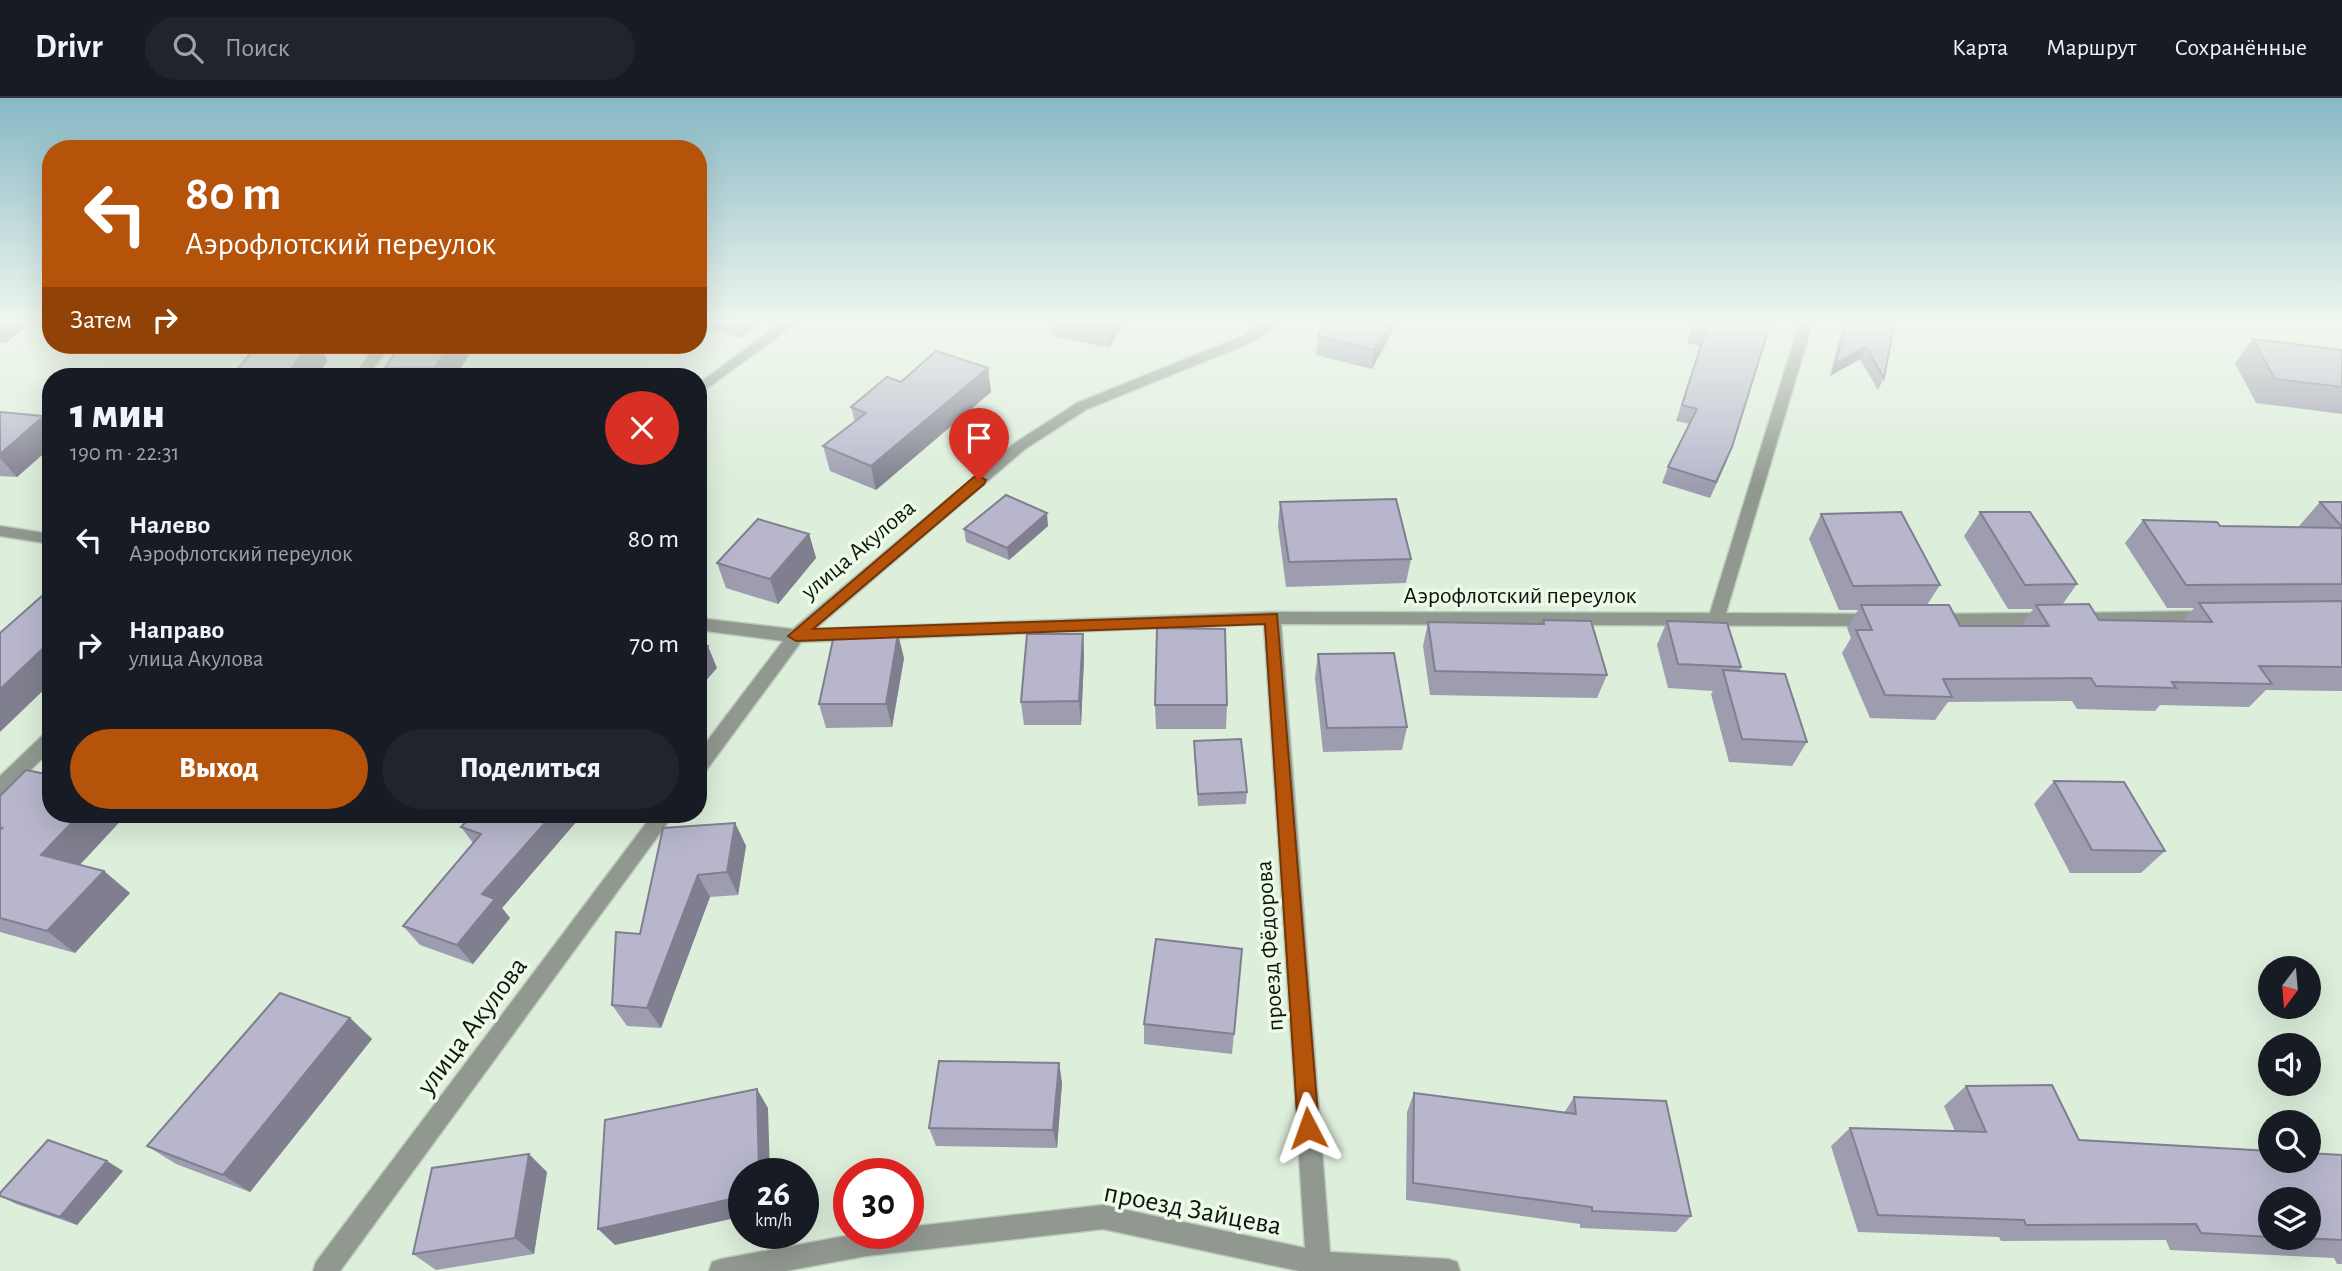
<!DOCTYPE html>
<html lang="ru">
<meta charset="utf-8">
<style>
:root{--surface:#171b24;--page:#20242c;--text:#f1f3f6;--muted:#9ea1a6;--line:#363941;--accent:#b45309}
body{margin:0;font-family:"Alegreya Sans",sans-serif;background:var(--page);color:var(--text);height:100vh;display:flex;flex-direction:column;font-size:26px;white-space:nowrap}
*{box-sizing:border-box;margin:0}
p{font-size:23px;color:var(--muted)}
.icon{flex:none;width:38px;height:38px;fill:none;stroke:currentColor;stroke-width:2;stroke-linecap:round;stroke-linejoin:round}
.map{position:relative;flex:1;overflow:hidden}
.side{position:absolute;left:42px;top:270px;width:665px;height:455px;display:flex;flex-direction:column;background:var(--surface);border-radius:28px;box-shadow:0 7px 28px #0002}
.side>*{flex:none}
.guide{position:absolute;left:42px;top:42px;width:665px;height:214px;border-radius:28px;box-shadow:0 7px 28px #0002;background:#b45309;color:#fff;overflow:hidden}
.needle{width:46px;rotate:196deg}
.controls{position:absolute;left:2258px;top:858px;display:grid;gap:14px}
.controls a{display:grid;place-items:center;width:63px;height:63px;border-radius:50%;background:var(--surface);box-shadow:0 7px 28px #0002;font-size:35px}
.speed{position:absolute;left:728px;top:1060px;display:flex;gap:14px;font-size:35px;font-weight:700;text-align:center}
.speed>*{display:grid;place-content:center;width:91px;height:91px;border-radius:50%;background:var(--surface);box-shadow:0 7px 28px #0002;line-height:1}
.speed small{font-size:18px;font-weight:400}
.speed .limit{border:10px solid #d22;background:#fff;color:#111}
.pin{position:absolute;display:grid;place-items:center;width:60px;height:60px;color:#fff;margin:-72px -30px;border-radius:50% 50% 50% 0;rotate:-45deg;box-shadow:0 0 7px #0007}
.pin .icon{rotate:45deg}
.me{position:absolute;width:77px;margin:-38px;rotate:356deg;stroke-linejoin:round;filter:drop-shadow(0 0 5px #0008)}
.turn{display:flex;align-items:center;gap:24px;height:147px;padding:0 28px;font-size:32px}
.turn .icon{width:91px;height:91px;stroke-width:2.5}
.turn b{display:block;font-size:49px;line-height:60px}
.then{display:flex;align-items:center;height:66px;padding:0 28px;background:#0003;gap:14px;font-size:26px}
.round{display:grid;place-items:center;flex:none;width:74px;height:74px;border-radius:37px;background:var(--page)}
.overview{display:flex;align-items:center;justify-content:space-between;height:119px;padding:0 28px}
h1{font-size:42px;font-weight:800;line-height:52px}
.cta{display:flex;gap:14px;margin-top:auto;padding:14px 28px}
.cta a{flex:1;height:80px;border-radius:42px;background:var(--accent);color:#fff;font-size:28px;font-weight:800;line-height:80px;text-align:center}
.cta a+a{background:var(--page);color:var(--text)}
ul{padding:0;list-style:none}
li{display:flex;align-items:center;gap:21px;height:105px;padding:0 28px}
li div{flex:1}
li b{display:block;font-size:26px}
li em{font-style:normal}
header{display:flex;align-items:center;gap:42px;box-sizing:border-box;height:98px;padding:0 35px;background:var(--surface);border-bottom:2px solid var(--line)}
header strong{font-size:33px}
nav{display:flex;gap:38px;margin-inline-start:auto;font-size:24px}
.search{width:490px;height:63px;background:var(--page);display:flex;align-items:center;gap:18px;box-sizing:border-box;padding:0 24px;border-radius:38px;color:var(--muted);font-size:26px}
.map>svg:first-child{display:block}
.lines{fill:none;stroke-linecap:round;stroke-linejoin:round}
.minor-casing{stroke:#bccbba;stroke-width:3}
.minor{fill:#919890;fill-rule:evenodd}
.wall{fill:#9d9daf}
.shaded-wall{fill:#807f8f}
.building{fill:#b7b6cc;stroke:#807f8f;stroke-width:2}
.route{fill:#b45309;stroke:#753606;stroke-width:2}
.labels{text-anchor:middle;stroke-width:7;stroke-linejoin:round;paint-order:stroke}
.street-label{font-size:24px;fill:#10150f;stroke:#ebfbe8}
.near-street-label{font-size:28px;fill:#10150f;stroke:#ebfbe8}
</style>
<header>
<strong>Drivr</strong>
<div class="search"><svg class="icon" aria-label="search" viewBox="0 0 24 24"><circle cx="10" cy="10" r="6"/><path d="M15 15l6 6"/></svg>Поиск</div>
<nav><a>Карта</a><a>Маршрут</a><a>Сохранённые</a></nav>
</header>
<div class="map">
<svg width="2342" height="1173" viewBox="0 0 2342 1173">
<rect width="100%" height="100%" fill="#ddeedb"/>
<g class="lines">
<g class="minor-casing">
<g id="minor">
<path d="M784 223H799L698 297V286Z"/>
<path d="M1268 223H1284L1250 245 1087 311 1025 351 815 531 1272 514 1710 515 1800 223H1813L1726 515 1873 516 1881 522 1873 528 1281 526 1330 1154 1448 1161 1457 1164 1460 1173H1299L1103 1131 866 1158 786 1173H709L712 1164 721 1161 856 1136H908V1129L1103 1107 1305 1150 1264 526 801 544 705 674 698 676V655L783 543 698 532V520L793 531 1015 345 1077 305 1240 239Z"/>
<path d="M376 247H390L368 278H354Z"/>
<path d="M0 428 51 436V446L0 438Z"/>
<path d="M2209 513 2217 519 2209 525 2076 527 2068 521 2076 515Z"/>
<path d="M2048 515 2056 521 2048 527 1933 528 1925 522 1933 516Z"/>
<path d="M51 633V652L7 695 0 698V678L45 635Z"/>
<path d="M653 716H674L340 1173H313L316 1164Z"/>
</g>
</g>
<use href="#minor" class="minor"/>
</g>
<g class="wall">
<path d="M0 223H51V229L28 227 6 245H0Z"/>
<path d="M698 223H760L739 240 698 226Z"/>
<path d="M1052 223H1127L1109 250 1053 238Z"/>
<path d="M1398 223 1372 271 1316 257 1318 238Z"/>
<path d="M1694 223H1771L1726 365 1710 400 1662 385 1668 369 1690 326 1676 323 1700 248 1687 245Z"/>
<path d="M1844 223H1895L1884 280 1878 292 1860 261 1830 278Z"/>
<path d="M2253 241 2342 252V316L2256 305 2235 265Z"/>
<path d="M400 247 456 278H390L385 270Z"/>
<path d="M988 270 991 294 876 392 830 373 823 348 855 324 851 309Z"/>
<path d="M0 314 44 318 51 326V349L17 379 0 378Z"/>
<path d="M1280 404 1411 461 1406 485 1286 489 1278 428Z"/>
<path d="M2320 404H2342V593L2266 592 2249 609 2160 607 2155 613 2077 611 2072 603 1948 604 1935 622 1870 620 1842 555 1851 540 1847 530 1858 512H1839L1809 441 1821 416 1940 487 1927 507 1960 528H2021L2033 511H2008L1964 438 1980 414 2077 486 2062 507 2099 522 2182 524 2194 510H2167L2125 445 2143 422 2220 428 2300 429 2299 428Z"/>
<path d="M1048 428 1009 462 966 444 964 431Z"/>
<path d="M809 436 816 460 778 506 726 490 717 465Z"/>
<path d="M1543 522 1607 577 1597 600 1430 597 1423 548 1428 524 1542 526Z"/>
<path d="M1667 523 1741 569 1740 573 1807 644 1792 668 1729 664 1711 596 1713 593 1668 590 1657 547Z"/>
<path d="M1083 536 1084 560 1081 627H1024L1021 604Z"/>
<path d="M1318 556 1407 629 1402 652 1323 654 1315 580Z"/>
<path d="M904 560 892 629 826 630 819 606Z"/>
<path d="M1155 607H1227L1226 631H1156Z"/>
<path d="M1194 643 1247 694 1246 706 1198 708 1194 655Z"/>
<path d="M2054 683 2165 753 2141 775H2070L2034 706Z"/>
<path d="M0 698 127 716 80 767 130 795 75 855 0 834Z"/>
<path d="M583 716 502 810 510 820 473 866 420 847 403 828 473 745 461 729Z"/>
<path d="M735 725 746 748 738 797 710 799 661 930 627 928 612 907 640 836Z"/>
<path d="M1242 851 1232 956 1144 946V926Z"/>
<path d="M350 920 372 941 250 1094 176 1066 147 1048Z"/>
<path d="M1059 965 1062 985 1057 1050 936 1048 929 1030Z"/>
<path d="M1966 988 2079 1042 2342 1057V1166H2337L2334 1160 2170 1152 2166 1142 2001 1143 1999 1139 1858 1134 1831 1048 1850 1030 1955 1033 1944 1008Z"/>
<path d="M1414 995 1564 1015 1574 999 1691 1118 1676 1134 1580 1130V1126L1406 1102 1407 1014Z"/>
<path d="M123 1073 77 1127 16 1106 0 1098Z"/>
<path d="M547 1074 534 1156 436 1172 413 1156Z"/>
</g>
<g class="shaded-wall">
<path d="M0 223H25L28 227 6 245 0 238Z"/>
<path d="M734 223H760L739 240Z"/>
<path d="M1110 223H1127L1109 250 1108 226Z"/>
<path d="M1391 223H1398L1372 271 1374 252Z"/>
<path d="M308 247H319L328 263 317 278H286Z"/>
<path d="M449 247H475L456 278H439L435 269Z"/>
<path d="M1866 249 1860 261 1830 278 1835 266Z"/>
<path d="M988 270 991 294 876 392 871 368Z"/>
<path d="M44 318 51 326V349L17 379 0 360V356Z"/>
<path d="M1047 415 1048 428 1009 462 1007 450Z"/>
<path d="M809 436 816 460 778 506 770 481Z"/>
<path d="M898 536 904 560 892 629 886 606Z"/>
<path d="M1083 536 1084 560 1081 627 1079 603Z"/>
<path d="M51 543V585L0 634V591Z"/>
<path d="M708 548 717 570 698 592V560Z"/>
<path d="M80 716H127L68 779 41 757Z"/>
<path d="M553 716H583L502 810 510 820 473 866 457 847 482 796Z"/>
<path d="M735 725 746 748 738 797 727 774Z"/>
<path d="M104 773 130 795 75 855 47 833Z"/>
<path d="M698 777 710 799 661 930 647 910Z"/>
<path d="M350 920 372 941 250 1094 223 1077Z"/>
<path d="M1059 965 1062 985 1057 1050 1053 1032Z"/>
<path d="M757 991 768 1010 770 1076H759Z"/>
<path d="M529 1056 547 1074 534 1156 515 1140Z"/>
<path d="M107 1063 123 1073 77 1127 60 1119Z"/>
<path d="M744 1098V1118L615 1147 598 1131Z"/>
</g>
<g class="building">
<path d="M1095 223H1110L1108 226Z"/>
<path d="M1327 223H1391L1374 252 1318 238Z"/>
<path d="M1695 223H1771L1732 349 1716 384 1668 369 1697 311 1682 307 1706 232 1693 229Z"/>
<path d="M1847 223H1895L1884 280 1866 249 1835 266Z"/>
<path d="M2253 241 2342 252V289L2275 281Z"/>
<path d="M257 247H308L286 278H232Z"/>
<path d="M400 247H449L435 269 385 270Z"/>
<path d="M936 253 988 270 871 368 823 348 866 315 851 309 887 279 901 284Z"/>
<path d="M0 314 44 318 0 356Z"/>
<path d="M1006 397 1047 415 1007 450 964 431Z"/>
<path d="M1396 401 1411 461 1289 464 1280 404Z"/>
<path d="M2320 404H2342V429Z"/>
<path d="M1901 414 1940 487 1853 488 1821 416Z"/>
<path d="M1980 414H2030L2077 486 2025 487Z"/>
<path d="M758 421 809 436 770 481 717 465Z"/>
<path d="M2143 422 2217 424 2220 428 2342 430V486L2186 487Z"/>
<path d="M51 490V543L0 591V535Z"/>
<path d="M2342 503V569L2259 568 2272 586 2172 584 2176 590 2096 588 2091 580 1943 581 1952 599 1885 597 1856 532H1872L1861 507H1949L1960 528H2049L2036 507 2089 506 2099 522 2212 524 2199 505Z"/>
<path d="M1543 522 1591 523 1607 577 1435 573 1428 524 1544 526Z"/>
<path d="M1667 523 1727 525 1741 569 1678 566Z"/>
<path d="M1157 530 1225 531 1227 607H1155Z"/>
<path d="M898 536 886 606H819L834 537Z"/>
<path d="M1027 536H1083L1079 603 1021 604Z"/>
<path d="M698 545 708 548 698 560Z"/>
<path d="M1394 555 1407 629 1327 630 1318 556Z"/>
<path d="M1723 572 1785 576 1807 644 1742 641Z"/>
<path d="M1241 641 1247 694 1198 696 1194 643Z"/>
<path d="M26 672 51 677V716H80L41 757 104 773 47 833 0 820V732L2 730H0V698Z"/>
<path d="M2054 683 2124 684 2165 753 2092 752Z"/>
<path d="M473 716H553L482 796 495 801 457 847 403 828 481 736 461 729Z"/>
<path d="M735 725 727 774 698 777 647 910 612 907 616 834 640 836 663 730Z"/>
<path d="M1156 841 1242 851 1234 936 1144 926Z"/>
<path d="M280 895 350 920 223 1077 147 1048Z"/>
<path d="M939 963 1059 965 1053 1032 929 1030Z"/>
<path d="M2052 987 2079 1042 2270 1053V1062H2308V1055L2342 1057V1142L2278 1139H2308V1101H2270V1139L2201 1135 2196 1126 2026 1127 2024 1122 1878 1117 1850 1030 1986 1034 1966 988Z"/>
<path d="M757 991 759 1076H744V1098L598 1131 605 1022Z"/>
<path d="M1414 995 1576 1016 1574 999 1666 1003 1691 1118 1592 1113V1109L1413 1085Z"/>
<path d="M48 1042 107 1063 60 1119 0 1098V1095Z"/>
<path d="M529 1056 515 1140 413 1156 432 1070Z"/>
</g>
<linearGradient id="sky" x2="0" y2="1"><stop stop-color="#87b8c5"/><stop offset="0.58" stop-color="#f0f7ef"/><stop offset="1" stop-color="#f0f7ef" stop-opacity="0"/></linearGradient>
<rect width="2342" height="387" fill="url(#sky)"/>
<path class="route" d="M979 378 986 382 984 386 813 531 1277 516 1319 1030 1316 1037 1308 1040 1301 1037 1298 1030 1265 526 796 543 788 538 974 379Z"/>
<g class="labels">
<g class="street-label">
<text transform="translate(858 451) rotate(-40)" y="8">улица Акулова</text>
<text x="1520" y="505">Аэрофлотский переулок</text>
<text transform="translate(1269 848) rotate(-94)" y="8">проезд Фёдорова</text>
</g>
<g class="near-street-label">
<text transform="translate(471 927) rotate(-53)" y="10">улица Акулова</text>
<text transform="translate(1193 1110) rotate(11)" y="10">проезд Зайцева</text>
</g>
</g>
</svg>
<div class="controls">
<a><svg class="needle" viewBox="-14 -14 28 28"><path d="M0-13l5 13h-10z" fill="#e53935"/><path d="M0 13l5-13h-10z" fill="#9ea1a6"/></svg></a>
<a><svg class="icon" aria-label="sound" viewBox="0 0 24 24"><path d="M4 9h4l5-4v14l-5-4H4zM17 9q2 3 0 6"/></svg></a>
<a><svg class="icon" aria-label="search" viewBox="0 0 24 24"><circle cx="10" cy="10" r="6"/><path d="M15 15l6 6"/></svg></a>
<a><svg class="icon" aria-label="layers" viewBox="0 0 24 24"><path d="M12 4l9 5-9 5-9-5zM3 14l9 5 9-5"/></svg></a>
</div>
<div class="speed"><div>26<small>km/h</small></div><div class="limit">30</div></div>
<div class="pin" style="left:979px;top:382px;background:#d93025"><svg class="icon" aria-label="arrive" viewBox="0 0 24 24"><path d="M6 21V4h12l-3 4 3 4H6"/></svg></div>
<svg class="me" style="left:1308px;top:1030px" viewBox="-20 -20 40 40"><path d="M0-17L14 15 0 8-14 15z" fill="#b45309" stroke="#fff" stroke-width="4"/></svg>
<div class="guide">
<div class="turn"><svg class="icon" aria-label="left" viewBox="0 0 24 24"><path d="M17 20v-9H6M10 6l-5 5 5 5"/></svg><div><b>80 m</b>Аэрофлотский переулок</div></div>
<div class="then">Затем<svg class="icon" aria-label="right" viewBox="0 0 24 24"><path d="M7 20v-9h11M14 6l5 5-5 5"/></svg></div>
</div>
<section class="side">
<div class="overview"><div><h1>1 мин</h1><p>190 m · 22:31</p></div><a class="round" style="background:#d93025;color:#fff"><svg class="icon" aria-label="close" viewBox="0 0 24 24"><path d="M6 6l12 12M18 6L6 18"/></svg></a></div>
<ul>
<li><svg class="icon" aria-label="left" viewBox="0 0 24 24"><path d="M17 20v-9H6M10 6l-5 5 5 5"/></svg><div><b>Налево</b><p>Аэрофлотский переулок</p></div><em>80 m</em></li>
<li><svg class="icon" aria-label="right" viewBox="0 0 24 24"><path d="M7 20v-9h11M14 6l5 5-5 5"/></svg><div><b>Направо</b><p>улица Акулова</p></div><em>70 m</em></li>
</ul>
<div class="cta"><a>Выход</a><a>Поделиться</a></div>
</section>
</div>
